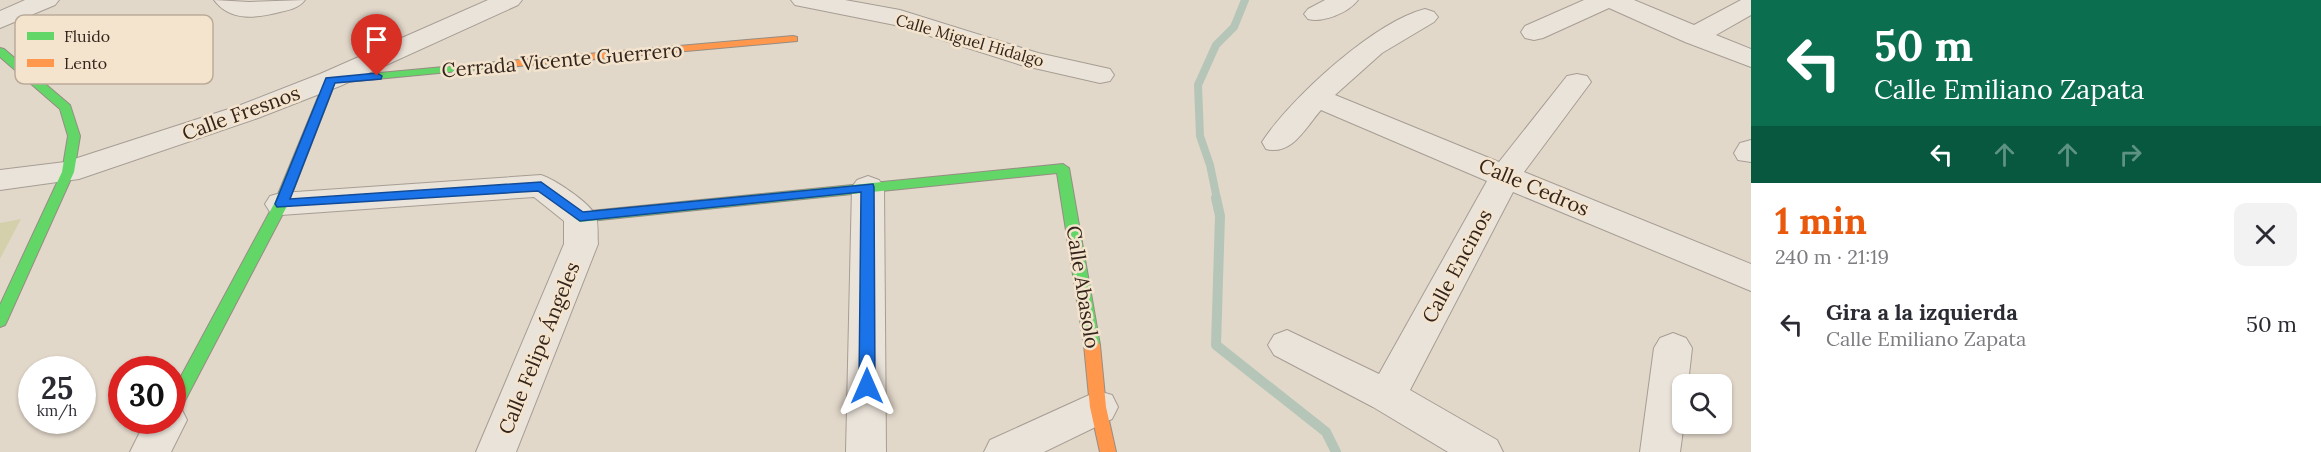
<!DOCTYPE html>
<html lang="es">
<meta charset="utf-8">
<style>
:root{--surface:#fff;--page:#f2f2f3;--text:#2b2b33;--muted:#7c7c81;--accent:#ea580c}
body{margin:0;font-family:Lora,serif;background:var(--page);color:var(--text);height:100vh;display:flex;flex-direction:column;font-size:22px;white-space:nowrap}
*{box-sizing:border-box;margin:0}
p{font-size:20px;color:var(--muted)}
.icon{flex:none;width:33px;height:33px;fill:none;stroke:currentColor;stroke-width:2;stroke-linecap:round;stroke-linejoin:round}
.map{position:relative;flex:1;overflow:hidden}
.side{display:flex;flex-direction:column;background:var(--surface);width:570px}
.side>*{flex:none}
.hud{background:#0b6e4f;color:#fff;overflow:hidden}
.tools{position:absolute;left:1672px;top:374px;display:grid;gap:12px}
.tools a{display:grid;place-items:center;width:60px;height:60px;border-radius:12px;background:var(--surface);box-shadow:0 2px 4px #0004;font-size:30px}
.speed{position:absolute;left:18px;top:356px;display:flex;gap:12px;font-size:30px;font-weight:700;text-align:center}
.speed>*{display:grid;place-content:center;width:78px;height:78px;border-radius:50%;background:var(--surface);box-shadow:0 2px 4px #0004;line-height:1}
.speed small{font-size:15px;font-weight:400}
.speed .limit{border:9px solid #d22;background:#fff;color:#111}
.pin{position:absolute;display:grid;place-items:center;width:51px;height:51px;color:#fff;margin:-62px -26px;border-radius:50% 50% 50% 0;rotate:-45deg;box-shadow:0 0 6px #0007}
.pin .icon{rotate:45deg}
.me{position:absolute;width:66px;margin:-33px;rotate:0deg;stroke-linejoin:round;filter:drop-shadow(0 0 4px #0008)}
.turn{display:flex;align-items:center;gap:21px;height:126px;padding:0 24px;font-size:27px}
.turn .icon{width:78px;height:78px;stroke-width:2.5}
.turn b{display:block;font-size:42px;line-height:51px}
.lanes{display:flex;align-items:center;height:57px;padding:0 24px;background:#0003;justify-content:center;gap:30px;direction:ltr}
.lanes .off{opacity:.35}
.round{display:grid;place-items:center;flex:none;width:63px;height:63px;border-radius:12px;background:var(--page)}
.headline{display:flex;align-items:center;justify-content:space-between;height:102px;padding:0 24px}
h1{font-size:36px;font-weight:700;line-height:45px;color:var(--accent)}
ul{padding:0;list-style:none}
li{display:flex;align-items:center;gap:18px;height:78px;padding:0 24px}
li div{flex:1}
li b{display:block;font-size:22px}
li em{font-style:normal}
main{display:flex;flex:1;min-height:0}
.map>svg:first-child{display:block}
.green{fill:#d4d0ac}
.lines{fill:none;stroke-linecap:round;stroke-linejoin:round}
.stream-far1{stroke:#b5c6b9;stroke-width:8}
.stream{stroke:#b5c6b9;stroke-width:10}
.street-casing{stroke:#a69d93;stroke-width:2}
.fast-casing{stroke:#968d83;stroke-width:2}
.slow-casing{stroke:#968d83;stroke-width:2}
.street{fill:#eae3da;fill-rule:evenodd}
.fast{fill:#63d668;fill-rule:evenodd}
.slow{fill:#ff974d;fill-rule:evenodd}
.route{fill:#1a73e8;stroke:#114b97;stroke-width:1.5}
.labels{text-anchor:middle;stroke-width:5;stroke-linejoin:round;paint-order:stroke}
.far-street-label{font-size:16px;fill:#33251c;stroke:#f4e4ce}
.street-label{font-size:20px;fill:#33251c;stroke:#f4e4ce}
.key{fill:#f4e4ce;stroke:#baab99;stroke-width:1.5}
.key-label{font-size:16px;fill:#33251c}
</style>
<main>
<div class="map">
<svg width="1751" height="452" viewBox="0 0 1751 452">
<rect width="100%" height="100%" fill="#e2d8ca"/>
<path class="green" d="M21 219 0 259V223Z"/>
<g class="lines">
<path class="stream-far1" d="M1217 199 1210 165 1200 136 1198 85 1216 45 1234 27 1245 0"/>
<path class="stream" d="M1216 198 1220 216 1216 345 1326 432 1336 452"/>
<g class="street-casing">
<g id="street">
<path d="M25 0H59L55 5 0 28V11Z"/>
<path d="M214 0 249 2 305 0C299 8 289 10 280 12 257 18 230 22 214 0Z"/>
<path d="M488 0H522L518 5 340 86 258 118 79 179 0 190V170L65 162 238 106 320 74Z"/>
<path d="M791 0H845L900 10 1038 53 1110 69 1114 75 1110 81 1100 83 1021 65 895 25 795 5Z"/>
<path d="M1325 0H1358C1348 13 1323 23 1308 19L1304 14 1308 9Z"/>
<path d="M1584 0H1634L1694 25 1741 0H1751V15L1716 35 1751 49V67L1685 42 1609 8 1543 38 1534 40 1525 38 1521 32 1525 26Z"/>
<path d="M1425 9 1434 12 1438 17 1434 22 1382 53 1335 95 1499 162 1567 76 1577 74 1587 76 1591 82 1524 172 1751 264V291L1513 192 1410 390 1497 440 1503 452H1448L1373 407 1274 355 1268 345 1274 335 1287 330 1379 374 1487 181 1321 110C1305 128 1292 156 1266 149L1262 142C1291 98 1374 22 1425 9Z"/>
<path d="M1751 140V162L1738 160 1734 153 1740 143Z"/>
<path d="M541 175C554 179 589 202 595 215 599 223 597 235 598 244L516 452H476L564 244V221L534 197 281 215 270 212 265 204 270 196 281 193Z"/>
<path d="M868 176 879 180 884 187 886 452H846L852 187 857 180Z"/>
<path d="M1673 333 1686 338 1692 348 1688 384H1683L1684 423 1680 452H1640L1654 348 1660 338Z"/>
<path d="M1098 391 1112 395 1118 407 1112 419 1044 452H984L990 440Z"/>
<path d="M172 405 181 408 187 420 171 452H130L146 420H172Z"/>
</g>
</g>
<g class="fast-casing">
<g id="fast">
<path d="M0 48 4 49 70 105 80 136 74 172 7 321 5 325 0 327V305L62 172 68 136 60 109 0 57Z"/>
<path d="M497 62 501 63V67L335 83 288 204 178 414 172 416V393L274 204 326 78Z"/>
<path d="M1063 164 1069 168 1100 345 1097 349 1092 351 1087 349 1084 345 1057 173 580 222 573 217 580 212Z"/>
</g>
</g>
<g class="slow-casing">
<g id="slow">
<path d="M793 36 797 37V41L497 68 491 65 497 62Z"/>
<path d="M1092 339 1097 341 1100 345 1106 407 1116 452H1100L1090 407 1084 345 1087 341Z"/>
</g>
</g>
<use href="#street" class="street"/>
<use href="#fast" class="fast"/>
<use href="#slow" class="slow"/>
</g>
<path class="route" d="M377 73 382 76 381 79 335 83 290 199 541 182 583 212 873 184 874 187 875 386 872 390 867 392 861 390 859 386 861 192 580 221 538 191 277 207 275 204 326 78Z"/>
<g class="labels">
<g class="far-street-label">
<text transform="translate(970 40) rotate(16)" y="6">Calle Miguel Hidalgo</text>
</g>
<g class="street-label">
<text transform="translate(562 60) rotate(-5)" y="7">Cerrada Vicente Guerrero</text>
<text transform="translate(241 113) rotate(-20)" y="7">Calle Fresnos</text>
<text transform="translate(1534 187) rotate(23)" y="7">Calle Cedros</text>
<text transform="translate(1457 266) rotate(-62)" y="7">Calle Encinos</text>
<text transform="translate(1083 287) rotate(81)" y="7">Calle Abasolo</text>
<text transform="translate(539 348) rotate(-68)" y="7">Calle Felipe Ángeles</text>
</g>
</g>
<rect x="15" y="15" width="198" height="69" rx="9" class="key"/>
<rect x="27" y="32" width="27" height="8" fill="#63d668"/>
<rect x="27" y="59" width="27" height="8" fill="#ff974d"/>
<g class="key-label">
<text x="64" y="42">Fluido</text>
<text x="64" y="69">Lento</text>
</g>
</svg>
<div class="tools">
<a><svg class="icon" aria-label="search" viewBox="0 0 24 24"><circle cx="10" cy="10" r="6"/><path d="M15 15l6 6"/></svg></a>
</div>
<div class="speed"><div>25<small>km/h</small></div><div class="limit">30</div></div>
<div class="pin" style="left:377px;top:76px;background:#d93025"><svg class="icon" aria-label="arrive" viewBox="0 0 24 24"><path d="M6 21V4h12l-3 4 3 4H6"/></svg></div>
<svg class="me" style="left:867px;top:386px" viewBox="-20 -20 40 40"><path d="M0-17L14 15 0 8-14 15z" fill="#1a73e8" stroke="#fff" stroke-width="4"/></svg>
</div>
<section class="side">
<div class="hud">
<div class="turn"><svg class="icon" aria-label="left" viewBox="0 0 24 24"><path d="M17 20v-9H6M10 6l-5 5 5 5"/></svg><div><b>50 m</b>Calle Emiliano Zapata</div></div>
<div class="lanes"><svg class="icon" aria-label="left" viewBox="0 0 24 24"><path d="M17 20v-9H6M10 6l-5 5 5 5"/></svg><svg class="icon off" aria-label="ahead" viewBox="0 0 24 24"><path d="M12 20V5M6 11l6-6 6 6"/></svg><svg class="icon off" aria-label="ahead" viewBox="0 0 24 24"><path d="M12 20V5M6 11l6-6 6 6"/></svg><svg class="icon off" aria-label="right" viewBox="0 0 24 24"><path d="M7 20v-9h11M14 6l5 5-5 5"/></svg></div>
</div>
<div class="headline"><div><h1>1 min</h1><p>240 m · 21:19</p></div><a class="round"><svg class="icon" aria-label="close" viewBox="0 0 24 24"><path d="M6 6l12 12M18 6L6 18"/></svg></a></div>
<ul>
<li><svg class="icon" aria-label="left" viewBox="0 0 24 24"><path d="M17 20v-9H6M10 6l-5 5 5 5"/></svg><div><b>Gira a la izquierda</b><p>Calle Emiliano Zapata</p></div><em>50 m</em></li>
</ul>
</section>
</main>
